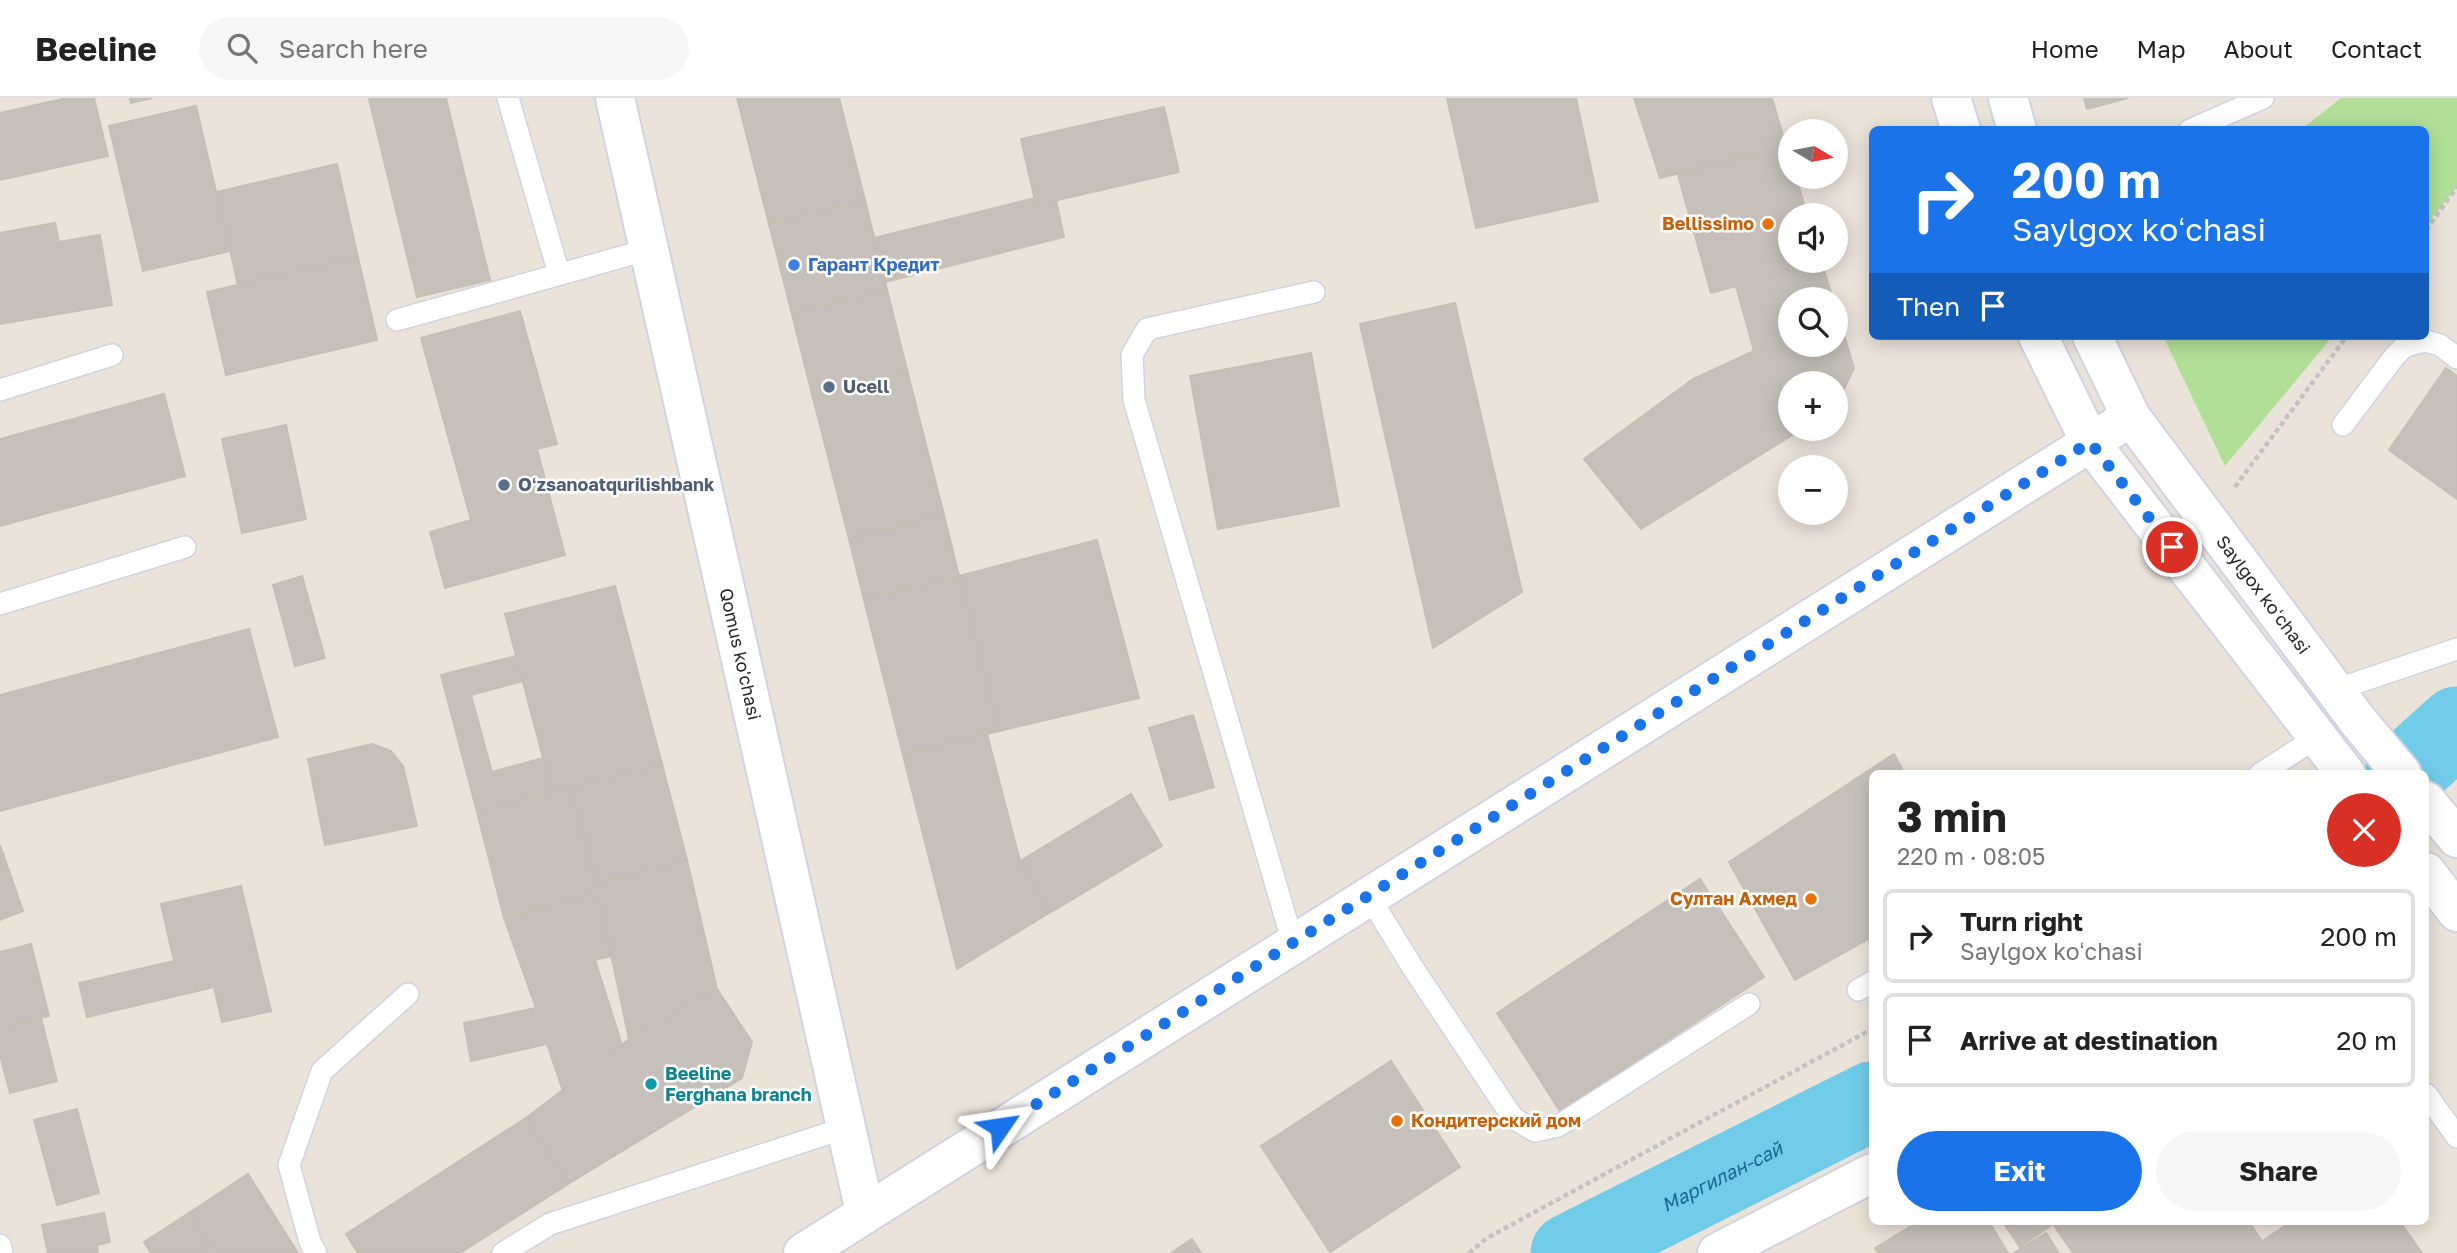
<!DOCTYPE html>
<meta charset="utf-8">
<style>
:root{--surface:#fff;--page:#f6f6f6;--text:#222;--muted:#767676;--line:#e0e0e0;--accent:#1a73e8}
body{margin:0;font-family:"Golos Text",sans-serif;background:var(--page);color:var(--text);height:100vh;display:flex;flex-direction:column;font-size:26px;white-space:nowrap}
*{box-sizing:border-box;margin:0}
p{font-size:23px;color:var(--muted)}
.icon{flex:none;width:38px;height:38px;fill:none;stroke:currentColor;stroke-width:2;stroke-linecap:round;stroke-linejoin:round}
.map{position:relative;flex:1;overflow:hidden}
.panel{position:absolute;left:1869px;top:672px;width:560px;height:455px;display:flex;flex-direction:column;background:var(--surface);border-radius:10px;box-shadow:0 4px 18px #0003}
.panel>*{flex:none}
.banner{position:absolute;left:1869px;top:28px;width:560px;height:214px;border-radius:10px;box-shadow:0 4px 18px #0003;background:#1a73e8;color:#fff;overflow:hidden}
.needle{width:46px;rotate:100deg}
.tools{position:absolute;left:1778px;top:21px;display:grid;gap:14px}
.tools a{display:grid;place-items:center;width:70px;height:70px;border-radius:50%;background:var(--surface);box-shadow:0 4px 18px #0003;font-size:35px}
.pin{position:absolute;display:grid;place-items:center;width:60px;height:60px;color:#fff;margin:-30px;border:4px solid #fff;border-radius:50%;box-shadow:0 2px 7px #0007}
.me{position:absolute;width:77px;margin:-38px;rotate:58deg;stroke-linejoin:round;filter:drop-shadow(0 0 5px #0008)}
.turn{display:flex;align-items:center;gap:24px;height:147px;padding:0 28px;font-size:32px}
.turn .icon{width:91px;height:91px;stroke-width:2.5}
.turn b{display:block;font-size:49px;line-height:60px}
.then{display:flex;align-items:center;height:66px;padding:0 28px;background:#0003;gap:14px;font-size:26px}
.round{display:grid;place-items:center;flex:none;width:74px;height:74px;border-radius:37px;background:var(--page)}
.head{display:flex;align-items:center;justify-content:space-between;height:119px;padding:0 28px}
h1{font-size:42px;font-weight:700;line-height:52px}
.action{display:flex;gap:14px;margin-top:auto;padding:14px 28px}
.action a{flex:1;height:80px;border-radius:42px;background:var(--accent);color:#fff;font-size:28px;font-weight:700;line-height:80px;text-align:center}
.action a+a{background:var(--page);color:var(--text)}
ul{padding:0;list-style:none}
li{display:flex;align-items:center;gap:21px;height:94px;margin:0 14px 10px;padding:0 14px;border:4px solid var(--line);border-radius:10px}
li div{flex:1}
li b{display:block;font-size:26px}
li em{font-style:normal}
header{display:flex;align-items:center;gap:42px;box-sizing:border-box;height:98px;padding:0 35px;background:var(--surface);border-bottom:2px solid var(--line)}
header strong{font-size:33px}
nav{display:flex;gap:38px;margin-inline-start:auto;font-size:24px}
.search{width:490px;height:63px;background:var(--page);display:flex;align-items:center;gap:18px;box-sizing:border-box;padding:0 24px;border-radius:38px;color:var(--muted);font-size:26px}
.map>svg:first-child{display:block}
.green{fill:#b2df98}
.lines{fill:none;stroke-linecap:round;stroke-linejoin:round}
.river{stroke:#71cce9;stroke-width:79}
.building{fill:#c5c0ba;stroke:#c5bfb4;stroke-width:2}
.service-casing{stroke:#d0d3e1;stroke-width:24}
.minor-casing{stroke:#d0d3e1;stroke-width:42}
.secondary-casing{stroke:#d0d3e1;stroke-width:42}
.path{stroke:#c3c3c3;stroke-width:4.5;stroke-dasharray:5 3.5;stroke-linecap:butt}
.service{stroke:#fff;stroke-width:21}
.minor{stroke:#fff;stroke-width:38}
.secondary{stroke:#fff;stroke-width:38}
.route{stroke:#1a73e8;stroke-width:12;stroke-dasharray:0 21.6}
.food-dot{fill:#e8710a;stroke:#fff;stroke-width:2.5}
.shop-dot{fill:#3f7fe0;stroke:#fff;stroke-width:2.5}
.service-dot{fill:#5c6f8a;stroke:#fff;stroke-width:2.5}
.culture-dot{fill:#0f9aa8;stroke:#fff;stroke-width:2.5}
.labels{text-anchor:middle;stroke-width:5;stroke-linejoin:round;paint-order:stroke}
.food-label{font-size:18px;font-weight:bold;fill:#c56008;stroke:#fff;text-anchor:end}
.shop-label{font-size:18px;font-weight:bold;fill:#366cbe;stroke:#fff;text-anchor:start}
.service-label{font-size:18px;font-weight:bold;fill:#4e5e75;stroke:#fff;text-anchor:start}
.street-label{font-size:18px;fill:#282828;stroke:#fff}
.culture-label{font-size:18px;font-weight:bold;fill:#0d838f;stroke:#fff;text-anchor:start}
.water-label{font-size:19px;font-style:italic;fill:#136992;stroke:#fff}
</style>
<header>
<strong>Beeline</strong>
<div class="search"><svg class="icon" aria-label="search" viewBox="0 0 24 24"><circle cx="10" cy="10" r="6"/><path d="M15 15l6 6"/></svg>Search here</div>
<nav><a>Home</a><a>Map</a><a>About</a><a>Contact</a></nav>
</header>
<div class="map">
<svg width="2457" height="1155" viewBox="0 0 2457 1155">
<rect width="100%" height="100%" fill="#eae3da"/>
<g class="green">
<path d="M2341 0H2457V89L2426 127V32L2302 31Z"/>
<path d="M2163 238H2333L2225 368Z"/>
</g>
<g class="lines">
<g class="river">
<path d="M2404 676 2457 628"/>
<path id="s1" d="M1570 1155 1872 1003"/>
</g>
</g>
<g class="building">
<path d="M67 0H94L108 58 0 82V15Z"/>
<path d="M130 0H152L131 5Z"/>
<path d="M374 0H446L490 182 417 199 369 1Z"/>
<path d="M737 0H839L865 102 769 126Z"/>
<path d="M1447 0H1576L1598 103 1476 130Z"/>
<path d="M1634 0H1772L1786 48 1660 80Z"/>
<path d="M2084 0H2128L2087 11Z"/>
<path d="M196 8 230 153 143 173 109 28Z"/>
<path d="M1164 9 1179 74 1036 107 1021 41Z"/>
<path d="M1786 48 1790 61V79H1796L1807 117H1790V163H1821L1833 201H1790V247H1836V211L1854 270 1836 308V285H1790V331H1802L1641 431 1584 361 1693 281 1754 253 1736 188 1711 195 1678 77Z"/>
<path d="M337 66 358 159 238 187 217 94Z"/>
<path d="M1035 100 1036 107 1056 102 1064 139 885 184 874 140Z"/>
<path d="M865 102 887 192 792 216 769 126Z"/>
<path d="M55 125 59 144 100 137 112 207 0 226V135Z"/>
<path d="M358 159 377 242 226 277 207 194Z"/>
<path d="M887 192 908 276 813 300 792 216Z"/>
<path d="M1455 205 1522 494 1433 550 1360 226Z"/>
<path d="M520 213 557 346 537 351 565 457 445 490 430 434 471 422 421 240Z"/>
<path d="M1311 255 1339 408 1218 431 1190 278Z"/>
<path d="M2446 270 2457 278V401L2389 352Z"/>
<path d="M908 276 944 417 849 441 813 300Z"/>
<path d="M164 296 185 378 0 428V341Z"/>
<path d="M286 327 306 421 242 435 222 341Z"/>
<path d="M944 417 959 478 864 502 849 441Z"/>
<path d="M1097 442 1139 600 999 633 959 478Z"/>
<path d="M302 478 325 560 295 568 273 487Z"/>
<path d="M959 478 999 633 903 657 864 502Z"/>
<path d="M615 488 662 666 552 694 505 516Z"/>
<path d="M249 531 278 639 0 713V597Z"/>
<path d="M516 558 523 583 471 597 492 674 543 660 552 694 477 714 441 577Z"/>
<path d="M1193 617 1214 689 1170 702 1149 630Z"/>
<path d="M987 636 1020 763 1049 815 957 871 903 657Z"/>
<path d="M372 646 391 653 403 668 417 728 325 747 308 661Z"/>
<path d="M1894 656 1905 676H1872V839L1795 882 1729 764Z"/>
<path d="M662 666 687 762 596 786 571 689Z"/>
<path d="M571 689 598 795 504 820 477 714Z"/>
<path d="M1131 696 1162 748 1049 815 1020 763Z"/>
<path d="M0 747 23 813 0 822Z"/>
<path d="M687 762 717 891 629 941 596 786Z"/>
<path d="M1700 781 1764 879 1560 1013 1497 915Z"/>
<path d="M241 788 271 913 222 924 214 889 87 919 79 885 174 863 161 806Z"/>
<path d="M598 795 611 858 595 862 622 947 563 993 547 946 471 963 464 925 536 910 504 820Z"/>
<path d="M31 846 49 918 0 930V854Z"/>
<path d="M717 891 752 944 742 980 568 1086 526 1020 629 941Z"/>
<path d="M41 920 57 983 10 995 0 957V930Z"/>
<path d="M1391 963 1460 1069 1330 1154 1261 1048Z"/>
<path d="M77 1011 99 1095 57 1107 34 1022Z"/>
<path d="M526 1020 568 1086 460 1155H358L346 1136Z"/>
<path d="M248 1076 298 1155H214L189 1115Z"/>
<path d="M104 1115 110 1144 97 1147 98 1155H48L42 1127Z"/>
<path d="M189 1115 214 1155H151L144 1144Z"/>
<path d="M1918 1124H1989L2008 1155H1878L1875 1150Z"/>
<path d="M2003 1124H2249L2270 1155H2073L2053 1126 2020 1149Z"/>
<path d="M2291 1124H2400L2422 1155H2270L2262 1143Z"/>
<path d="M2046 1135 2059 1155H2014Z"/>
<path d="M1192 1141 1201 1155H1171Z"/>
</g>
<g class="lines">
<g class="service-casing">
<g id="service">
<path d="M508 0 559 176"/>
<path d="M2190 32 2263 0"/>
<path d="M397 222 650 151"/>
<path d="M0 292 112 257"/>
<path d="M2343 327 2394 259 2405 248 2425 243 2440 247 2457 260"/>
<path d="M0 506 185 449"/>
<path d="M2335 592 2457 551"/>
<path d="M2260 676 2319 638"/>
<path d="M1368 797 1413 870 1513 1020 1535 1033 1558 1028 1749 906"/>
<path d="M1293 845 1134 302 1132 257 1147 231 1314 194"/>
<path d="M1858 892 1872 884"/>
<path d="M2426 996 2457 1039"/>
<path d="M0 1147 2 1155"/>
<path d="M316 1155 310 1144 289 1067 322 973 408 896"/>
<path d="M503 1155 550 1126 848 1029"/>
</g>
</g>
<g class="minor-casing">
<g id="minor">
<path id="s2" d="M615 0 865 1114"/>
<path d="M1717 1155 1872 1075"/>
</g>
</g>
<g class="secondary-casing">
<g id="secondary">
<path d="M1951 0 1961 32"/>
<path d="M2008 0 2017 32"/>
<path d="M2038 238 2090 344 2346 676"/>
<path d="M2092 238 2131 319 2358 623 2402 676"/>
<path d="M2426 703 2457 740"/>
<path d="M2426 774 2457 814"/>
<path d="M803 1155 2131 319"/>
</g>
</g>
<g class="path">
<path d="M2426 132 2457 89"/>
<path d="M2235 389 2347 238"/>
<path d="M1469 1155 1487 1140 1872 931"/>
</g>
<use href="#service" class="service"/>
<use href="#minor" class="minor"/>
<use href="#secondary" class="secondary"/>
</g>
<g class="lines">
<path class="route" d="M1000 1029 2090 344 2172 449"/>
</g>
<g class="food-dot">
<circle cx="1768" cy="126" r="7"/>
<circle cx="1811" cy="801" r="7"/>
<circle cx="1397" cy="1023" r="7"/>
</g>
<circle class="shop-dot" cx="794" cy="167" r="7"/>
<g class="service-dot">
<circle cx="829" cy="289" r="7"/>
<circle cx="504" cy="387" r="7"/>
</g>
<circle class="culture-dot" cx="651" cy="986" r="7"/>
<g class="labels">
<g class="food-label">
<text x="1754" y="132">Bellissimo</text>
<text x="1797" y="807">Султан Ахмед</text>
<text x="1411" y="1029" text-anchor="start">Кондитерский дом</text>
</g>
<g class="shop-label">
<text x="808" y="173">Гарант Кредит</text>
</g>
<g class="service-label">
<text x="843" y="295">Ucell</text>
<text x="518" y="393">Oʻzsanoatqurilishbank</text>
</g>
<g class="street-label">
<text transform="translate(2263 497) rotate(53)" y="6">Saylgox koʻchasi</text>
<text dy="6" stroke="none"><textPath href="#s2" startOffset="570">Qomus ko'chasi</textPath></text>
</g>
<g class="culture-label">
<text x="665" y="982">Beeline<tspan x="665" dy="21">Ferghana branch</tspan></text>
</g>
<g class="water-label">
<text dy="7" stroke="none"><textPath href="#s1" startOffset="170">Маргилан-сай</textPath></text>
</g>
</g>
</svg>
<div class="tools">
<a><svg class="needle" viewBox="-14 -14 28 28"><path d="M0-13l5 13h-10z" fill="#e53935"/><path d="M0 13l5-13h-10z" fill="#767676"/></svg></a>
<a><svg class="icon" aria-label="sound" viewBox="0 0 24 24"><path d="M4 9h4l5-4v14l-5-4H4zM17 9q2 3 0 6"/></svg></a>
<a><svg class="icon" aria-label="search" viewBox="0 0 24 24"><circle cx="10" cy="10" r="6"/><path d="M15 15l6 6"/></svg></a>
<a>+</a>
<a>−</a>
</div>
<div class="pin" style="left:2172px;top:449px;background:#d93025"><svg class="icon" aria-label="arrive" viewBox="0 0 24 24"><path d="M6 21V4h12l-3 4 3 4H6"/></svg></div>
<svg class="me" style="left:1000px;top:1029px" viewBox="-20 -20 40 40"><path d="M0-17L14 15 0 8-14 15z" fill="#1a73e8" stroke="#fff" stroke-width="4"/></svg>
<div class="banner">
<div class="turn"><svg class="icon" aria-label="right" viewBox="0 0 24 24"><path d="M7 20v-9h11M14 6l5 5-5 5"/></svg><div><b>200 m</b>Saylgox koʻchasi</div></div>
<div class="then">Then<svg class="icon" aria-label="arrive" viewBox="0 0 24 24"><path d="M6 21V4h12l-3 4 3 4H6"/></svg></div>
</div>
<section class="panel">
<div class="head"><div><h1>3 min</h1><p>220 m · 08:05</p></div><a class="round" style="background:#d93025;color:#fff"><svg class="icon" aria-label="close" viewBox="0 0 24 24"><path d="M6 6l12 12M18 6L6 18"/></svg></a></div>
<ul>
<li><svg class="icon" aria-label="right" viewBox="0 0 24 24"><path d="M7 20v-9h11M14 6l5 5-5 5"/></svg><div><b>Turn right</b><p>Saylgox koʻchasi</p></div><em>200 m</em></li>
<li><svg class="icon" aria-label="arrive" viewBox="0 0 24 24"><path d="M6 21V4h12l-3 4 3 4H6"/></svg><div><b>Arrive at destination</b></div><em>20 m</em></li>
</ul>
<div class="action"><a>Exit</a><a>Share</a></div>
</section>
</div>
